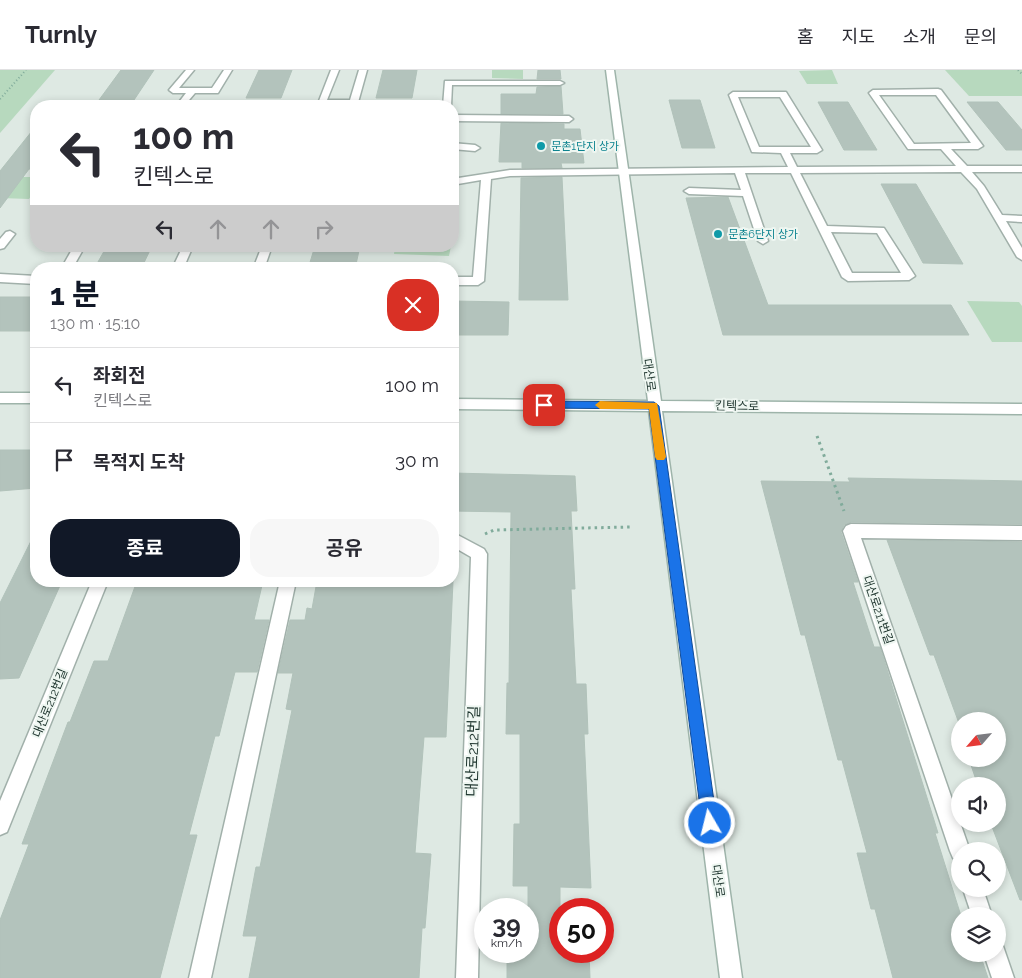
<!DOCTYPE html>
<html lang="ko">
<meta charset="utf-8">
<style>
:root{--surface:#fff;--page:#f7f7f7;--text:#2b2b33;--muted:#7c7c81;--line:#e1e1e2;--accent:#111827}
body{margin:0;font-family:Raleway,"Noto Sans KR",sans-serif;background:var(--page);color:var(--text);height:100vh;display:flex;flex-direction:column;font-size:19px;white-space:nowrap}
*{box-sizing:border-box;margin:0}
p{font-size:16px;color:var(--muted)}
.icon{flex:none;width:28px;height:28px;fill:none;stroke:currentColor;stroke-width:2;stroke-linecap:round;stroke-linejoin:round}
.map{position:relative;flex:1;overflow:hidden}
.side{position:absolute;left:30px;top:192px;width:429px;height:325px;display:flex;flex-direction:column;background:var(--surface);border-radius:20px;box-shadow:0 2px 8px #0003}
.side>*{flex:none}
.guide{position:absolute;left:30px;top:30px;width:429px;height:152px;border-radius:20px;box-shadow:0 2px 8px #0003;background:#fff;color:var(--text);overflow:hidden}
.needle{width:32px;rotate:242deg}
.fabs{position:absolute;left:951px;top:642px;display:grid;gap:10px}
.fabs a{display:grid;place-items:center;width:55px;height:55px;border-radius:50%;background:var(--surface);box-shadow:0 2px 8px #0003;font-size:25px}
.speed{position:absolute;left:474px;top:828px;display:flex;gap:10px;font-size:25px;font-weight:700;text-align:center}
.speed>*{display:grid;place-content:center;width:65px;height:65px;border-radius:50%;background:var(--surface);box-shadow:0 2px 8px #0003;line-height:1}
.speed small{font-size:12px;font-weight:400}
.speed .limit{border:8px solid #d22;background:#fff;color:#111}
.pin{position:absolute;display:grid;place-items:center;width:42px;height:42px;color:#fff;margin:-21px;border-radius:10px;box-shadow:0 2px 8px #0006}
.me{position:absolute;width:55px;margin:-28px;rotate:352deg;stroke-linejoin:round;filter:drop-shadow(0 0 4px #0008)}
.turn{display:flex;align-items:center;gap:18px;height:105px;padding:0 20px;font-size:22px}
.turn .icon{width:65px;height:65px;stroke-width:2.5}
.turn b{display:block;font-size:35px;line-height:42px}
.lanes{display:flex;align-items:center;height:48px;padding:0 20px;background:#0003;justify-content:center;gap:25px;direction:ltr}
.lanes .off{opacity:.35}
.round{display:grid;place-items:center;flex:none;width:52px;height:52px;border-radius:20px;background:var(--page)}
.headline{display:flex;align-items:center;justify-content:space-between;height:85px;padding:0 20px}
h1{font-size:30px;font-weight:700;line-height:38px;color:var(--accent)}
.primary-button{display:flex;gap:10px;margin-top:auto;padding:10px 20px}
.primary-button a{flex:1;height:58px;border-radius:20px;background:var(--accent);color:#fff;font-size:20px;font-weight:700;line-height:58px;text-align:center}
.primary-button a+a{background:var(--page);color:var(--text)}
ul{padding:0;list-style:none}
li{display:flex;align-items:center;gap:15px;height:75px;padding:0 20px;border-top:1px solid var(--line)}
li div{flex:1}
li b{display:block;font-size:19px}
li em{font-style:normal}
header{display:flex;align-items:center;gap:30px;box-sizing:border-box;height:70px;padding:0 25px;background:var(--surface);border-bottom:1px solid var(--line)}
header strong{font-size:24px}
nav{display:flex;gap:28px;margin-inline-start:auto;font-size:18px}
.map>svg:first-child{display:block}
.green{fill:#b7d9be}
.building{fill:#b3c3bc;stroke:#b1c2ba}
.lines{fill:none;stroke-linecap:round;stroke-linejoin:round}
.lane-casing{stroke:#a1b0aa;stroke-width:3}
.street-casing{stroke:#a1b0aa;stroke-width:3}
.secondary-casing{stroke:#9eb4aa;stroke-width:3}
.path-far1{stroke:#80ab9b;stroke-width:2;stroke-dasharray:1 2.5;stroke-linecap:butt}
.path{stroke:#80ab9b;stroke-width:3;stroke-dasharray:2.5 4;stroke-linecap:butt}
.lane{fill:#fff;fill-rule:evenodd}
.street{fill:#fff;fill-rule:evenodd}
.secondary{fill:#fff;fill-rule:evenodd}
.route{fill:#1a73e8;stroke:#114b97}
.slow{fill:#f59e0b}
.culture-dot{fill:#0f9aa8;stroke:#eef6f1;stroke-width:2}
.labels{text-anchor:middle;stroke-width:4;stroke-linejoin:round;paint-order:stroke}
.far-culture-label{font-size:11px;fill:#0d838f;stroke:#eef6f1;text-anchor:start}
.street-label{font-size:12px;fill:#203730;stroke:#eef6f1}
.near-street-label{font-size:15px;fill:#203730;stroke:#eef6f1}
</style>
<header>
<strong>Turnly</strong>
<nav><a>홈</a><a>지도</a><a>소개</a><a>문의</a></nav>
</header>
<div class="map">
<svg width="1022" height="908" viewBox="0 0 1022 908">
<rect width="100%" height="100%" fill="#dee9e3"/>
<g class="green">
<path d="M0 0H55L0 63Z"/>
<path d="M492 0H523V9L492 8Z"/>
<path d="M832 0 838 14H807L799 1Z"/>
<path d="M945 0H1022V26H969Z"/>
<path d="M0 107H36V119L29 129 0 128Z"/>
<path d="M395 176H451L449 186 394 184Z"/>
<path d="M967 231 1019 232 1022 236V272H992Z"/>
</g>
<g class="building">
<path d="M121 0H154L134 30H99Z"/>
<path d="M259 0H292L281 28H246Z"/>
<path d="M383 0H417L412 28H376Z"/>
<path d="M538 0H560L561 9H537Z"/>
<path d="M561 16 563 44H501V24H536L537 17Z"/>
<path d="M669 30H700L715 78H682Z"/>
<path d="M818 32H848L877 80H844Z"/>
<path d="M967 32H998L1022 60V80H1006Z"/>
<path d="M501 53 564 54V59H580L584 93H561L562 98H522V92H499Z"/>
<path d="M36 56V99H29L0 138V101Z"/>
<path d="M562 107 568 230H519L521 108Z"/>
<path d="M881 114H916L963 194 923 193Z"/>
<path d="M728 127 768 235H951L969 265H723L686 128Z"/>
<path d="M107 176H152L141 199H94Z"/>
<path d="M315 176H360L355 199H308Z"/>
<rect x="0" y="227" width="36" height="34"/>
<path d="M452 231 509 232 508 265H452Z"/>
<path d="M0 380H36V418L0 421Z"/>
<path d="M452 403 575 406 577 441H571L575 519H571L576 614H586L588 664H584L591 818 560 817V881H589L590 908H507V881H528V816H513L514 754H520V664H506L507 613H509L511 442 452 441Z"/>
<path d="M848 408 1022 411V454L851 452 844 455 841 462 858 512H853L874 577H880L938 763H935L961 846 960 884H980L988 908H893L875 839H871L857 783H867L842 690H838L805 565H801L761 411 850 412Z"/>
<path d="M36 461V511H62L19 608 0 609V533Z"/>
<path d="M887 470 1022 472V830H1020L991 754H998V716H978L969 689H998V651H960V656L934 585H930Z"/>
<path d="M137 511H263L254 550H269L257 602H235L219 666H215L189 765H197L160 908H0V850L29 774H22L68 652H70L94 591H108Z"/>
<path d="M317 511H453L446 667H424L415 783 431 784 425 858H422L419 908H249L257 866H243L256 797H260L292 640 286 639 293 603H278L290 550H305L307 538 312 539Z"/>
</g>
<g class="lines">
<g class="lane-casing">
<g id="lane">
<path d="M186 0H194L179 18H212L224 0H232L218 23H195L184 36H176L186 23H173L169 20Z"/>
<path d="M331 0H339L327 30H350L359 0H367L357 36H317Z"/>
<path d="M445 11H560L564 13 560 15H452L451 36H443Z"/>
<path d="M938 19 941 20 983 76 978 79H951L967 96H1022V102H972L984 116 1002 145 1022 146V152L1006 151 1022 178V190L1017 187 977 119 961 102 800 103 827 156 884 158 915 206 909 210 848 211 842 207 791 103H745L768 171 763 174 758 171 743 126 689 124 684 121 689 118 741 120 735 103 510 106 491 109 484 211 478 215H452V207H473L481 110 452 115V109L510 100 788 97 781 83 752 82 729 25 733 22H786L822 80 817 83H790L797 97 956 96 941 79H908L869 23 873 20ZM879 25H936L971 73 914 74ZM738 27H780L811 77H759ZM831 162 877 163 901 203H852Z"/>
<path d="M452 45 569 46 573 49 569 52 452 51Z"/>
<path d="M452 73 475 75 480 78 475 81 452 79Z"/>
<path d="M10 161 15 164 4 178 0 179V169L6 162Z"/>
<path d="M74 176H85L72 199H61Z"/>
<path d="M183 176H193L183 199H172Z"/>
<path d="M262 176H272L264 199H253Z"/>
<path d="M0 204 36 206V214L0 212Z"/>
</g>
</g>
<g class="street-casing">
<g id="street">
<path d="M851 454 1022 456V470L861 468 970 781H960V791L953 788 950 781 843 461 846 456Z"/>
<path d="M452 462 484 479 487 484 478 908H456L471 487 452 476Z"/>
<path d="M92 511H108L7 762 0 765V731Z"/>
<path d="M280 511H296L211 908H189Z"/>
<path d="M963 819H983L992 846H972Z"/>
<path d="M998 874 1003 876 1014 908H992L984 884H998Z"/>
</g>
</g>
<g class="secondary-casing">
<g id="secondary">
<path d="M606 0H614L661 331 1022 334V344L662 341 742 908H720L649 341 452 339V329L648 331Z"/>
<rect x="0" y="323" width="36" height="10"/>
</g>
</g>
<g class="path-far1">
<path d="M1018 0 1022 4"/>
<path d="M0 29 26 0"/>
</g>
<g class="path">
<path d="M817 366 844 441"/>
<path d="M485 464 494 460 630 457"/>
</g>
<use href="#lane" class="lane"/>
<use href="#street" class="street"/>
<use href="#secondary" class="secondary"/>
</g>
<path class="route" d="M544 331 654 332 659 336 717 753 715 758 710 760 705 758 702 753 649 339 544 338 539 335Z"/>
<path class="slow" d="M600 331 657 333 666 387 664 390H657L655 387 649 339H600L595 335Z"/>
<g class="culture-dot">
<circle cx="541" cy="76" r="5"/>
<circle cx="718" cy="164" r="5"/>
</g>
<g class="labels">
<g class="far-culture-label">
<text x="551" y="80">문촌1단지 상가</text>
<text x="728" y="168">문촌6단지 상가</text>
</g>
<g class="street-label">
<text transform="translate(649 305) rotate(82)" y="4">대산로</text>
<text transform="translate(737 336) rotate(1)" y="4">킨텍스로</text>
<text transform="translate(878 540) rotate(71)" y="4">대산로211번길</text>
<text transform="translate(50 633) rotate(-68)" y="4">대산로212번길</text>
<text transform="translate(718 811) rotate(82)" y="4">대산로</text>
</g>
<g class="near-street-label">
<text transform="translate(473 681) rotate(-88)" y="5">대산로212번길</text>
</g>
</g>
</svg>
<div class="fabs">
<a><svg class="needle" viewBox="-14 -14 28 28"><path d="M0-13l5 13h-10z" fill="#e53935"/><path d="M0 13l5-13h-10z" fill="#7c7c81"/></svg></a>
<a><svg class="icon" aria-label="sound" viewBox="0 0 24 24"><path d="M4 9h4l5-4v14l-5-4H4zM17 9q2 3 0 6"/></svg></a>
<a><svg class="icon" aria-label="search" viewBox="0 0 24 24"><circle cx="10" cy="10" r="6"/><path d="M15 15l6 6"/></svg></a>
<a><svg class="icon" aria-label="layers" viewBox="0 0 24 24"><path d="M12 4l9 5-9 5-9-5zM3 14l9 5 9-5"/></svg></a>
</div>
<div class="speed"><div>39<small>km/h</small></div><div class="limit">50</div></div>
<div class="pin" style="left:544px;top:335px;background:#d93025"><svg class="icon" aria-label="arrive" viewBox="0 0 24 24"><path d="M6 21V4h12l-3 4 3 4H6"/></svg></div>
<svg class="me" style="left:710px;top:753px" viewBox="-20 -20 40 40"><circle r="17" fill="#1a73e8" stroke="#fff" stroke-width="3"/><path d="M0-11L8 9 0 5-8 9z" fill="#fff"/></svg>
<div class="guide">
<div class="turn"><svg class="icon" aria-label="left" viewBox="0 0 24 24"><path d="M17 20v-9H6M10 6l-5 5 5 5"/></svg><div><b>100 m</b>킨텍스로</div></div>
<div class="lanes"><svg class="icon" aria-label="left" viewBox="0 0 24 24"><path d="M17 20v-9H6M10 6l-5 5 5 5"/></svg><svg class="icon off" aria-label="ahead" viewBox="0 0 24 24"><path d="M12 20V5M6 11l6-6 6 6"/></svg><svg class="icon off" aria-label="ahead" viewBox="0 0 24 24"><path d="M12 20V5M6 11l6-6 6 6"/></svg><svg class="icon off" aria-label="right" viewBox="0 0 24 24"><path d="M7 20v-9h11M14 6l5 5-5 5"/></svg></div>
</div>
<section class="side">
<div class="headline"><div><h1>1 분</h1><p>130 m · 15:10</p></div><a class="round" style="background:#d93025;color:#fff"><svg class="icon" aria-label="close" viewBox="0 0 24 24"><path d="M6 6l12 12M18 6L6 18"/></svg></a></div>
<ul>
<li><svg class="icon" aria-label="left" viewBox="0 0 24 24"><path d="M17 20v-9H6M10 6l-5 5 5 5"/></svg><div><b>좌회전</b><p>킨텍스로</p></div><em>100 m</em></li>
<li><svg class="icon" aria-label="arrive" viewBox="0 0 24 24"><path d="M6 21V4h12l-3 4 3 4H6"/></svg><div><b>목적지 도착</b></div><em>30 m</em></li>
</ul>
<div class="primary-button"><a>종료</a><a>공유</a></div>
</section>
</div>
